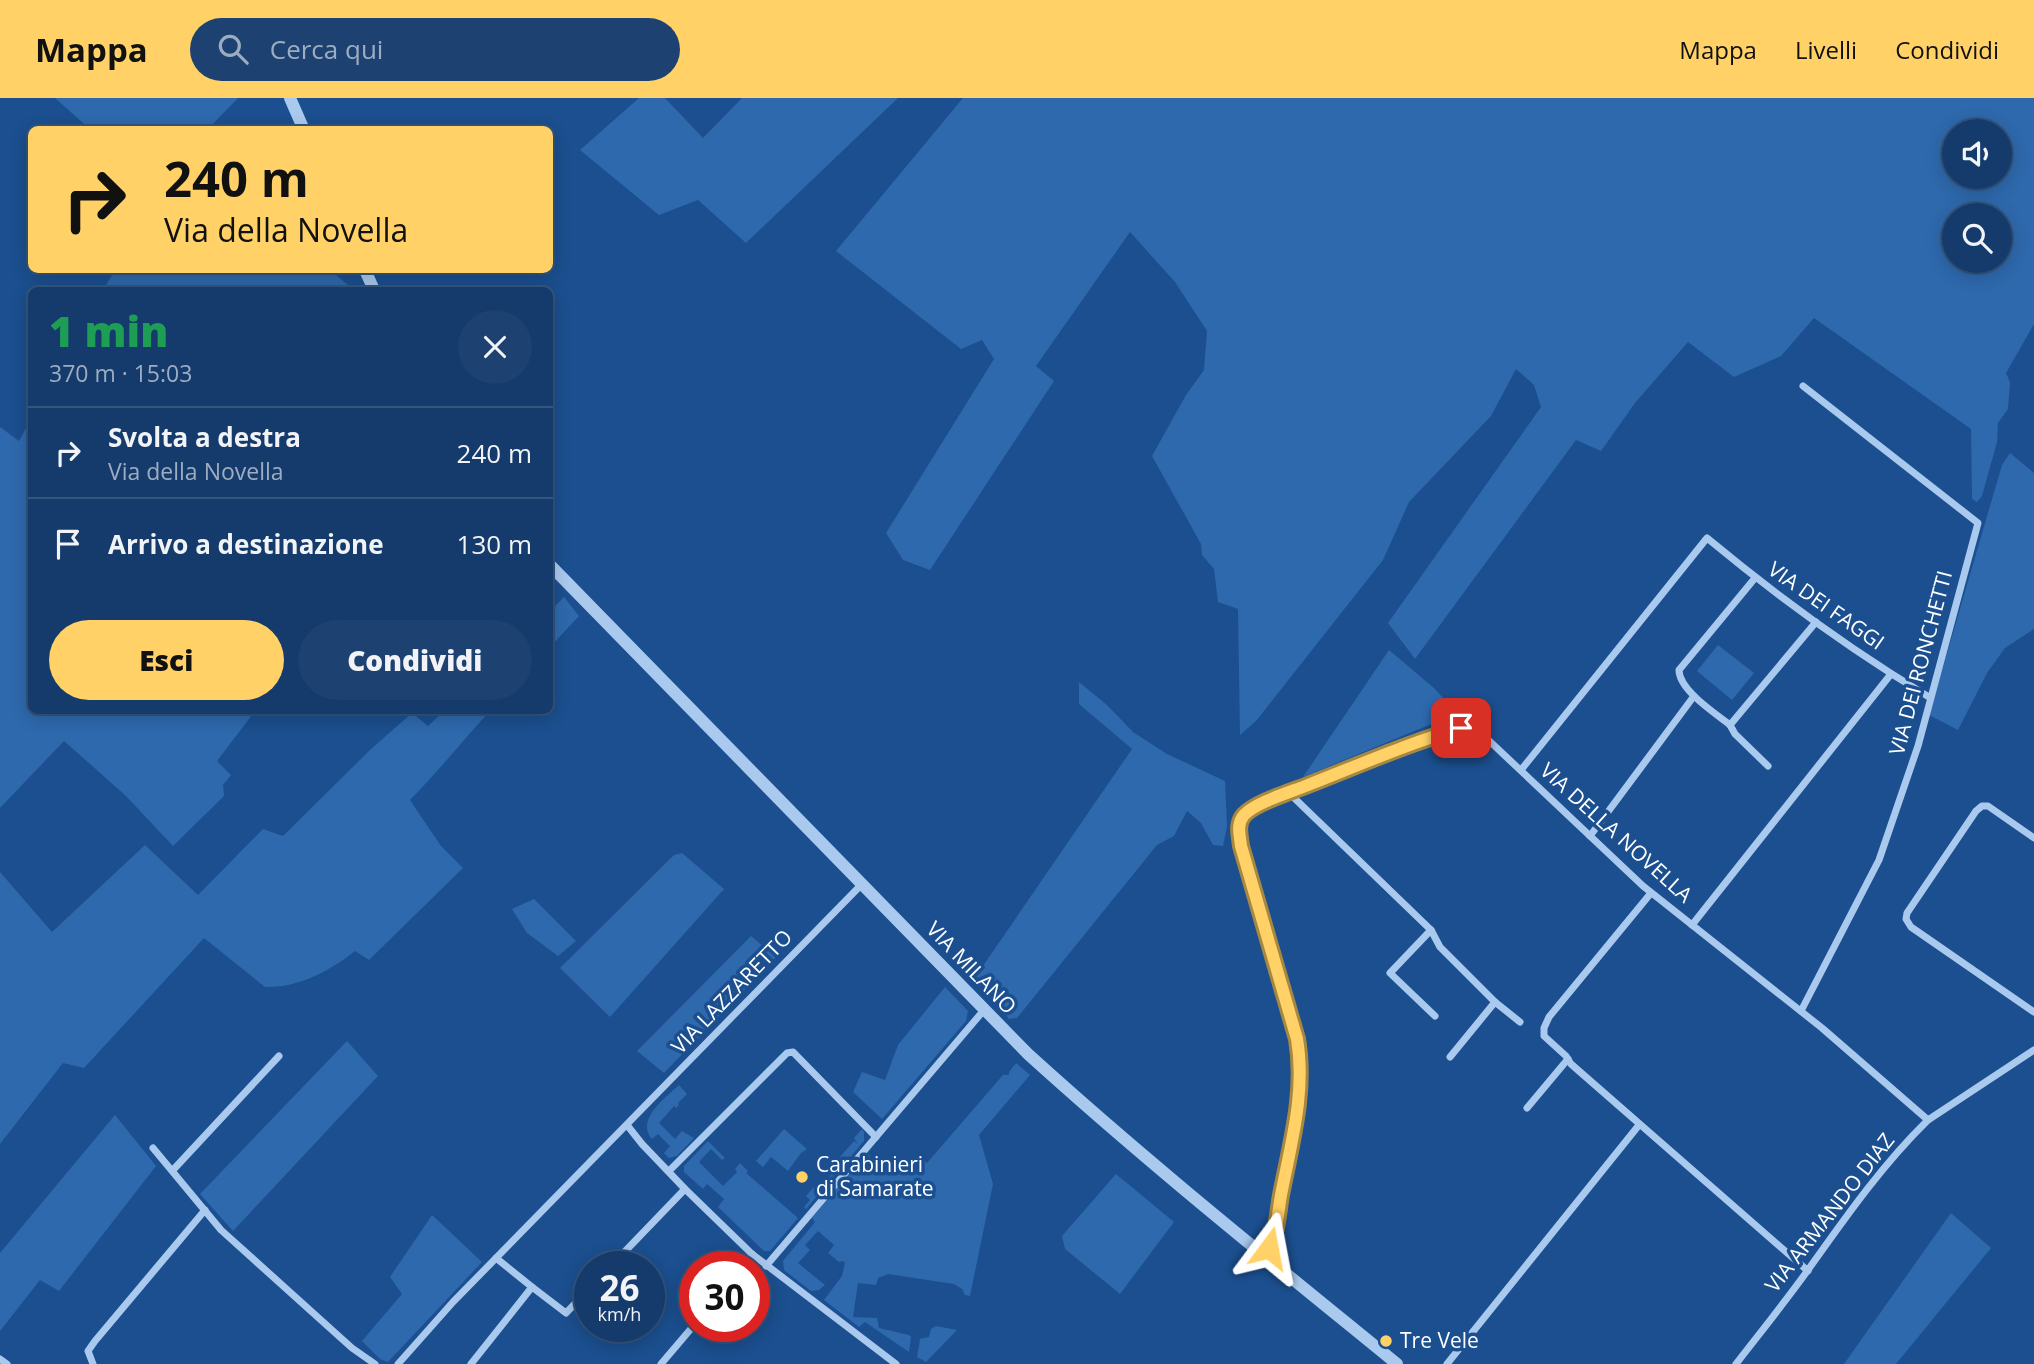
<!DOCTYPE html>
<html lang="it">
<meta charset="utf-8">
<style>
:root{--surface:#143b6b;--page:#1d4271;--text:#f1f3f6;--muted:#9dadc1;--line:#33557e;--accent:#ffd166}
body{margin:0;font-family:"Open Sans",sans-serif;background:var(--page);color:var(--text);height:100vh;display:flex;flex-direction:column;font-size:26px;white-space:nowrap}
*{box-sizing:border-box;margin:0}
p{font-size:23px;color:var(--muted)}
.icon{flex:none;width:38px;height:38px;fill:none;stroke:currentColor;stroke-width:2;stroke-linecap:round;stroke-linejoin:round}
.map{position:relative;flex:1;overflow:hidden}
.side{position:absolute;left:28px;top:189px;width:525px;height:427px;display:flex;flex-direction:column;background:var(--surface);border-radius:10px;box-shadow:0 4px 18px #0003,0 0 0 2px var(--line)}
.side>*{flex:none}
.banner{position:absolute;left:28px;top:28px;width:525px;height:147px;border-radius:10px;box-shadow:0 4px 18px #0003,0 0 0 2px var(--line);background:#ffd166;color:#111;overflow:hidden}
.tools{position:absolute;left:1942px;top:21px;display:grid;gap:14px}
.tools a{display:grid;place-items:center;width:70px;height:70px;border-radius:50%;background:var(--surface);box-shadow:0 4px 18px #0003,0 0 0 2px var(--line);font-size:35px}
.speed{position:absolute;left:574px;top:1153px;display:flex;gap:14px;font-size:35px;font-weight:700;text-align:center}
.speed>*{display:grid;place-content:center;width:91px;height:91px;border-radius:50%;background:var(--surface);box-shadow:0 4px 18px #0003,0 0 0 2px var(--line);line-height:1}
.speed small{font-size:18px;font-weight:400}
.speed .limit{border:10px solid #d22;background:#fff;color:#111}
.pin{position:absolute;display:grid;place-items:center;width:60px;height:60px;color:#fff;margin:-30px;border-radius:14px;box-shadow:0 4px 10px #0006}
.me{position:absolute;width:77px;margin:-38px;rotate:13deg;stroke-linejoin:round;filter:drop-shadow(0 0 5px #0008)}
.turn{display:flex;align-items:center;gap:24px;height:147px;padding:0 21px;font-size:32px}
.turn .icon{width:91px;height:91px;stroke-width:2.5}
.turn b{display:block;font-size:49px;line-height:60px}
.round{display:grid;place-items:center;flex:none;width:74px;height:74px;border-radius:37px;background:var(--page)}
.headline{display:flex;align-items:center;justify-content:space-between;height:119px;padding:0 21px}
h1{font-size:42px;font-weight:800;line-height:52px;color:#1e9e55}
.cta{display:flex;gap:14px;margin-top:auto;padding:14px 21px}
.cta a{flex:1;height:80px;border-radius:42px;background:var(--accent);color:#111;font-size:28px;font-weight:800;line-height:80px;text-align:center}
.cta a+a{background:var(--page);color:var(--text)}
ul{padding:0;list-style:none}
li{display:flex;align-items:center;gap:21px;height:91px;padding:0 21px;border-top:2px solid var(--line)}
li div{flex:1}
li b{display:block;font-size:26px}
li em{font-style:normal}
header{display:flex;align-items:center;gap:42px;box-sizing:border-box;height:98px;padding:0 35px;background:var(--accent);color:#111}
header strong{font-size:33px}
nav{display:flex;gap:38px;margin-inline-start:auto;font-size:24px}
.search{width:490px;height:63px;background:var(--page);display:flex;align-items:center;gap:18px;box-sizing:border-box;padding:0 24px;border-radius:38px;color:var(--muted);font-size:26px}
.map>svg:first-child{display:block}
.green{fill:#2e69ad;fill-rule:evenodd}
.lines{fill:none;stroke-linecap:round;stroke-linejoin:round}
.minor{stroke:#a9c9ee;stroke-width:7}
.tertiary{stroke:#a9c9ee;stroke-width:12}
.route-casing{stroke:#a68842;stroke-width:18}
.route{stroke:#ffd166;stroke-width:12}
.poi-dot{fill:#ffd166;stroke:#1b4f8f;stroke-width:2.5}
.labels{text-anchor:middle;stroke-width:7;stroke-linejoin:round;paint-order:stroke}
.street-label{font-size:21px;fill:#fff;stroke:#1b4f8f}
.poi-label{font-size:21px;fill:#fff;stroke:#1b4f8f;text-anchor:start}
</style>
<header>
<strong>Mappa</strong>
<div class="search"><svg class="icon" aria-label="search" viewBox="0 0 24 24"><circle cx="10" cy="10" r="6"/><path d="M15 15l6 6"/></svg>Cerca qui</div>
<nav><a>Mappa</a><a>Livelli</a><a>Condividi</a></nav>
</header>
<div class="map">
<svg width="2034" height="1266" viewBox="0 0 2034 1266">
<rect width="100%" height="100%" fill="#1b4f8f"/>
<g class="green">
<path d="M55 0H238L208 31 91 32Z"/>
<path d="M639 0H665L703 40 742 0H898L746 145 698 102 659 117 580 52Z"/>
<path d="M963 0H2034V226L2006 275 2010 284 2008 311 1998 325 1997 344 1982 398 1977 404 1972 401 1971 331 1814 220 1781 258 1734 279 1688 244 1635 305 1601 353 1576 342 1415 561 1388 525 1541 309 1534 287 1516 271 1491 318 1409 404 1383 462 1256 623 1240 637 1238 511 1218 504 1214 471 1202 457 1201 446 1152 358 1186 297 1204 272 1207 233 1175 184 1130 134 1036 268 1054 283 930 472 903 462 886 435 994 261 982 242 961 251 836 153ZM1955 33H2000V79H1955ZM1955 117H2000V163H1955Z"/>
<path d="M115 172H330L354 192H103Z"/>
<path d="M31 321 32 612 255 613 217 663 231 677 223 687 224 698 173 748 125 697 64 643 0 710V329L19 343Z"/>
<path d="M2010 355 2034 375V531L2005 550 1987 575 1958 632 1929 617 2002 367Z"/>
<path d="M564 499 579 518 550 549V513Z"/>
<path d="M1718 547 1754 575 1732 602 1697 573Z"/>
<path d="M1389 552 1434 590 1456 614 1453 622H1441L1303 679Z"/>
<path d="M1079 584 1107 607 1133 634 1167 656 1225 683 1227 728 1223 748 1213 747 1201 725 1187 713 1174 738 1157 747 1017 920 1009 921 992 898 998 894 974 881 1132 651 1079 606Z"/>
<path d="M444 613H490C463 642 438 674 410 702L441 748 463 770 369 862 355 853C330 873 298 890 265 889L204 840 84 970 63 965 0 1046V774L52 834 145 747 198 797 263 731 283 738 371 651 412 615 428 628Z"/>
<path d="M682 755 724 791 610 919 560 870 674 757Z"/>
<path d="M534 801 576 843 558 858 527 835 512 811Z"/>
<path d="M751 838 776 859 664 975 637 953Z"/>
<path d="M945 889 968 913 966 923 882 1021 853 994 862 974 885 982 898 947Z"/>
<path d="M347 943 378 978 233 1133 200 1096Z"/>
<path d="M1016 965 1030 977 979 1037 993 1086 970 1198 965 1197 962 1191 954 1186 888 1176 878 1180 876 1187 858 1185 853 1219 877 1220 879 1230 909 1237 911 1239 909 1254 865 1224 859 1229 824 1202 842 1178 845 1165 843 1163 839 1164 828 1155 834 1147 818 1133 805 1147 810 1152 798 1165 825 1187 819 1192 811 1193 784 1172 783 1163 815 1124 812 1120 867 1055 880 1069 911 1072 921 1061 927 1065 1003 977H1009V974Z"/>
<path d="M679 987 687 996 678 1005 679 1007 676 1010 674 1008 659 1025 675 1041 682 1033 694 1040 677 1058 669 1060 664 1055 670 1048 658 1036 652 1041C635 1022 665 1000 679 987Z"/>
<path d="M115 1017 156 1068 59 1193 40 1182 0 1233V1155Z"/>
<path d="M784 1031 807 1051 801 1055 788 1073 771 1059 763 1069 756 1063Z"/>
<path d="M862 1031 864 1034V1043L806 1111 804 1109 810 1102 806 1098 818 1084 822 1087 842 1064 839 1060 854 1043 858 1046 854 1040Z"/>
<path d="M708 1043 725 1060 722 1062 711 1051 699 1064 723 1088 737 1074 735 1071 740 1065 748 1073 746 1075 798 1120 770 1153H764L718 1109 724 1101 707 1086 703 1091 684 1074V1068Z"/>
<path d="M1116 1076 1174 1124 1120 1196 1065 1151 1062 1138Z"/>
<path d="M1951 1115 1991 1150 1896 1266H1844Z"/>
<path d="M432 1117 482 1164 388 1264 380 1261 362 1243 402 1196 390 1179Z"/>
<path d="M936 1228 957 1232 926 1264 917 1259 920 1241 929 1239 931 1231Z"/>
</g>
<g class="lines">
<g class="minor">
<path d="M1755 480 1679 572C1679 592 1715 615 1730 627L1816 524"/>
<path d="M1730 627 1735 636 1768 668"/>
<path d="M1521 672 1707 440C1777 498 1851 552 1929 599"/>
<path d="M1289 695 1431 832 1440 849 1495 904"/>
<path d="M1590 738 1694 598"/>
<path d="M2034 740 1988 708H1982L1976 713 1907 815 1906 821 1911 829 2034 914"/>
<path d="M1651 795 1549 919 1544 930V938L1566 958 1571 966 1808 1173"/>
<path d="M1692 827 1891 576"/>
<path d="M1431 832 1390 875 1435 918"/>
<path d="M1801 913 1879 762 1918 648 1978 425 1803 288"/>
<path d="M1450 959 1495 904 1520 924"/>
<path d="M1527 1010 1568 961"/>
<path d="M627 1027 642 1046 685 1091 752 1156 896 1266"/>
<path d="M153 1050 221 1132 352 1250 375 1266"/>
<path d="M173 1072 279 958"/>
<path d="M669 1073 787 955 793 954 876 1039"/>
<path d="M1264 1158 1272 1148C1284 1081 1309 1009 1297 941L1242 748C1240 738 1236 726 1244 717 1258 702 1436 633 1461 630 1469 629 1475 633 1482 636L1643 788 1822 930 1928 1022"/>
<path d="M496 1160 532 1189"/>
<path d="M766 1168 984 912"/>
<path d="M610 1169 685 1091"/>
<path d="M743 1169 752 1156"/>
<path d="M0 1261 7 1266"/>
<path d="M93 1266 88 1253 95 1243 205 1112"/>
<path d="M398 1266 453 1204 862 786"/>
<path d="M471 1266 532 1189 566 1215 590 1190"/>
<path d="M661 1266 695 1226"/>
<path d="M1447 1266 1639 1027"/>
<path d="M1736 1266C1760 1235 1785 1204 1808 1172 1845 1120 1882 1067 1928 1022L2034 952"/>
</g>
<g class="tertiary">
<path d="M290 0 304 32"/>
<path d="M365 172 374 192"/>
<path d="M550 467 1028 956C1147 1064 1272 1164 1397 1266"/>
</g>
</g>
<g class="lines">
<g class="route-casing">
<path id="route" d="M1269 1150C1277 1136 1278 1114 1281 1097 1291 1045 1306 994 1297 941L1241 748C1240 738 1236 726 1244 717 1256 704 1291 694 1308 687 1359 667 1409 645 1461 630"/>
</g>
<use href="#route" class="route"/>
</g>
<g class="poi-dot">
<circle cx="802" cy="1079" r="7"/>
<circle cx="1386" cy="1243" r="7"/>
</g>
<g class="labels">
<g class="street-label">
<text transform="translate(1826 508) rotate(35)" y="7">VIA DEI FAGGI</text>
<text transform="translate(1921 565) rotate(-75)" y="7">VIA DEI RONCHETTI</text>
<text transform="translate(1616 735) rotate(42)" y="7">VIA DELLA NOVELLA</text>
<text transform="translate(971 870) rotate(46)" y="7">VIA MILANO</text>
<text transform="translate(732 894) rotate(-46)" y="7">VIA LAZZARETTO</text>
<text transform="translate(1830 1115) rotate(-52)" y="7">VIA ARMANDO DIAZ</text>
</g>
<g class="poi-label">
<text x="816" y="1074">Carabinieri<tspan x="816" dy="24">di Samarate</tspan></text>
<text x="1400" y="1250">Tre Vele</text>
</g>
</g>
</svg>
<div class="tools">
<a><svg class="icon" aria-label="sound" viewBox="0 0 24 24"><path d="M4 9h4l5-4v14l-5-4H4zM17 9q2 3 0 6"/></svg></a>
<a><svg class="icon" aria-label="search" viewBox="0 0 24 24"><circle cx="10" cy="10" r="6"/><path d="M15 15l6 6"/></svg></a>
</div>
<div class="speed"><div>26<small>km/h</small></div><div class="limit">30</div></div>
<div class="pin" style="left:1461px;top:630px;background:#d93025"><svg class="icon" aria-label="arrive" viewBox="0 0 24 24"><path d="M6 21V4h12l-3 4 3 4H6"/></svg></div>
<svg class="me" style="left:1269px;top:1150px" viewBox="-20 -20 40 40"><path d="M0-17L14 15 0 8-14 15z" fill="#ffd166" stroke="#fff" stroke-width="4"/></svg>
<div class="banner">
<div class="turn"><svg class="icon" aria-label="right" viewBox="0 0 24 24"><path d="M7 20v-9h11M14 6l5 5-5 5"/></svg><div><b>240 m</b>Via della Novella</div></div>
</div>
<section class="side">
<div class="headline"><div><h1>1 min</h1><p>370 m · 15:03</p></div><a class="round"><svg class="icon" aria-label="close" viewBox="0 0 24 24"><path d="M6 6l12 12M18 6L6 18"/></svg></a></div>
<ul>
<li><svg class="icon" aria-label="right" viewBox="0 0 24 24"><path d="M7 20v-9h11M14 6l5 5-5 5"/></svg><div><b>Svolta a destra</b><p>Via della Novella</p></div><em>240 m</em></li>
<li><svg class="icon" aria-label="arrive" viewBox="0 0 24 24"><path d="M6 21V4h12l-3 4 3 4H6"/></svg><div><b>Arrivo a destinazione</b></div><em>130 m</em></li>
</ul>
<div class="cta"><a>Esci</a><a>Condividi</a></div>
</section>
</div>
